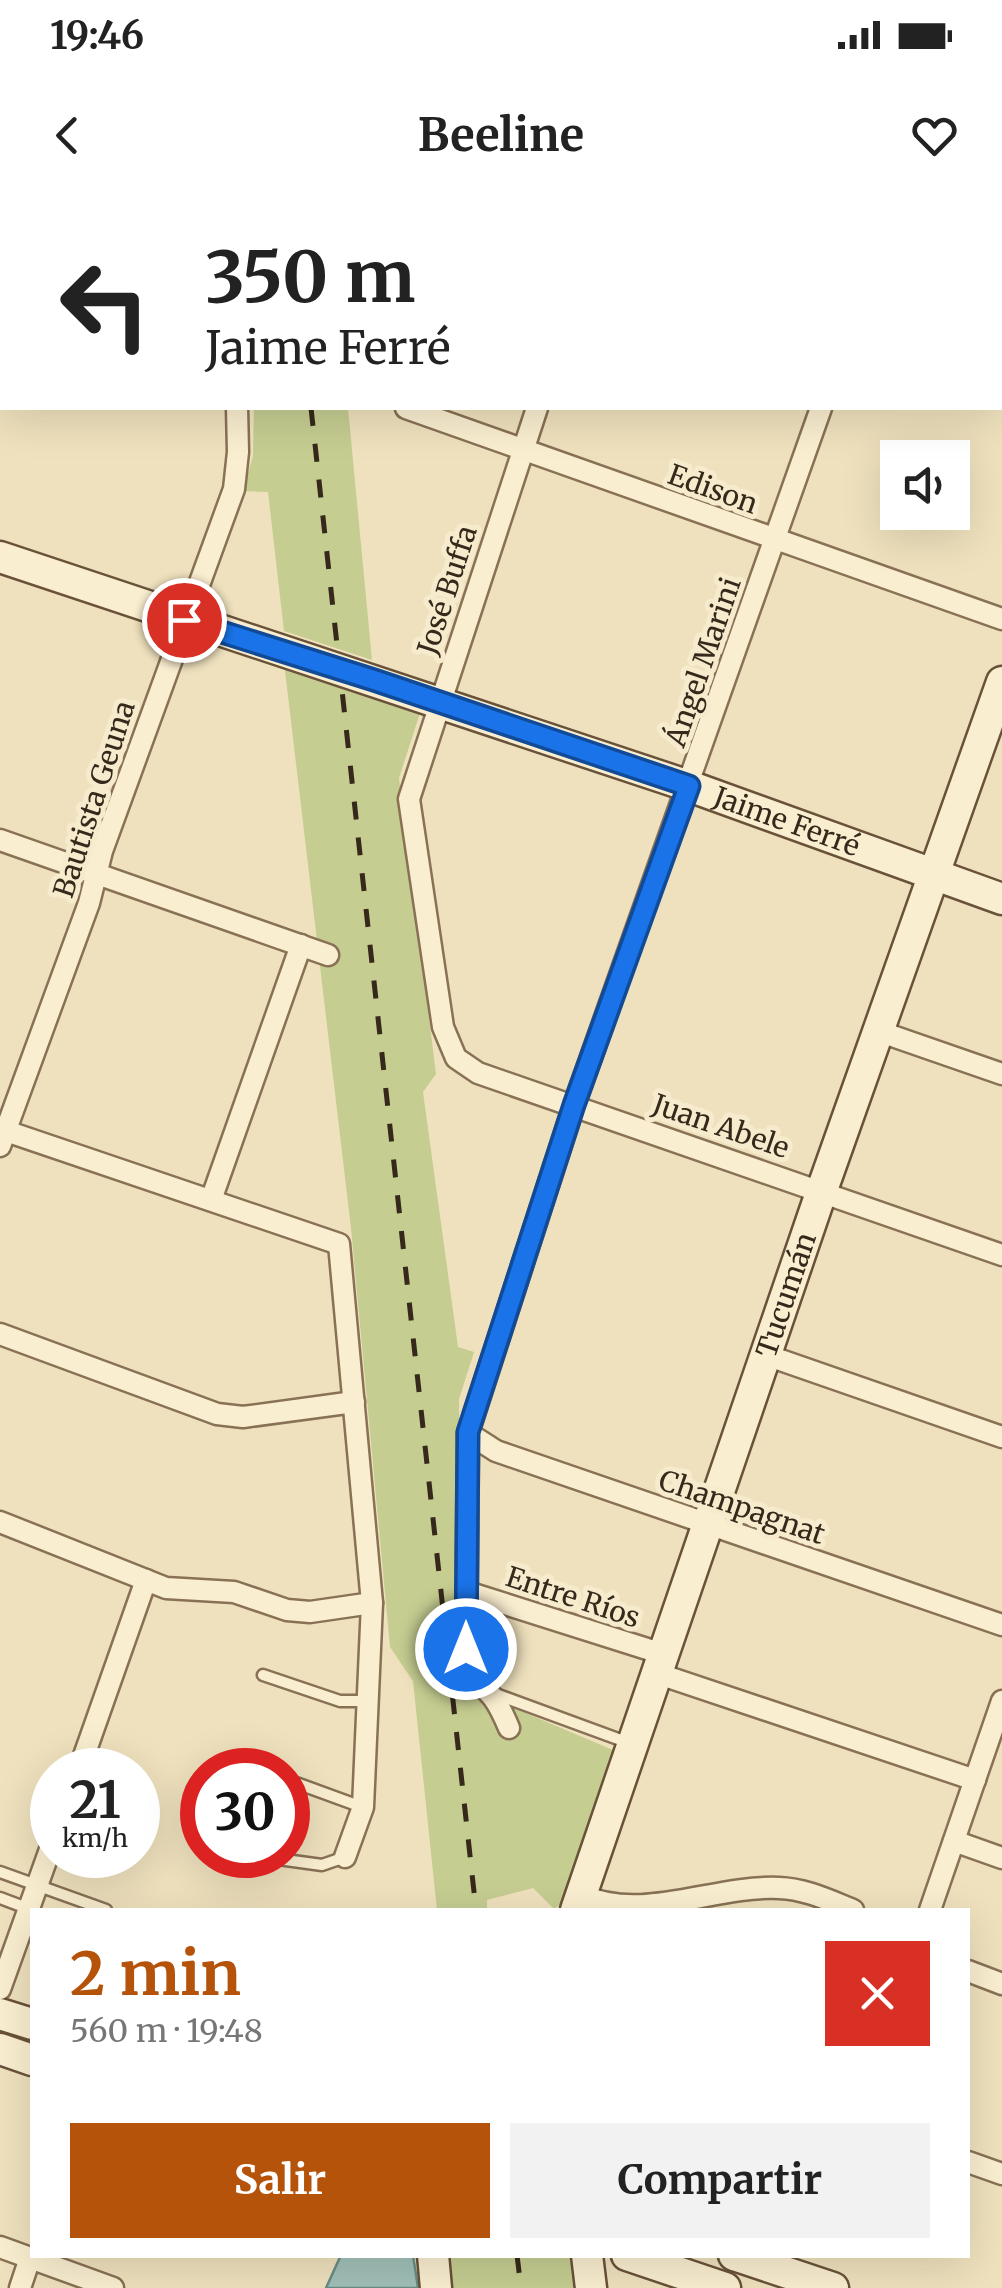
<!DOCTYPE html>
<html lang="es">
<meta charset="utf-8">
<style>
:root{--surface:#fff;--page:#f2f2f2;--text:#222;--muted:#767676;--accent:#b45309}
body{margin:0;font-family:Merriweather,serif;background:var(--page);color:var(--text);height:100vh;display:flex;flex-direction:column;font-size:38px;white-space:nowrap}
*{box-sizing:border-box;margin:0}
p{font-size:32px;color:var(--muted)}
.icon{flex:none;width:55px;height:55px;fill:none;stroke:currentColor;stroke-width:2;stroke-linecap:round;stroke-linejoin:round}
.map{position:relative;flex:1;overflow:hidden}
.drawer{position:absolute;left:30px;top:1708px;width:940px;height:350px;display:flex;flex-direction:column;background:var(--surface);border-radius:0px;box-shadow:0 10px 40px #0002}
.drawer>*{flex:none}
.hud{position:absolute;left:0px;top:0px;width:1002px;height:210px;box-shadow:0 10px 40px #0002;background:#fff;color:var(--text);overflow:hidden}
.controls{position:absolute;left:880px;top:240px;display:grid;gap:20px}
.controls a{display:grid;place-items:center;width:90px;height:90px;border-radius:0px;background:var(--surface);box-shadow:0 10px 40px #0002;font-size:50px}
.speed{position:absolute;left:30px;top:1548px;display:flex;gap:20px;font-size:50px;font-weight:700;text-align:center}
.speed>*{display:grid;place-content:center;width:130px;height:130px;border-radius:50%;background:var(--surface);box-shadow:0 10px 40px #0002;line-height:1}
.speed small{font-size:25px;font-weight:400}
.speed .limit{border:15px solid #d22;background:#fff;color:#111}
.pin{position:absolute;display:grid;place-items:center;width:85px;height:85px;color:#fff;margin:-42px;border:5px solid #fff;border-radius:50%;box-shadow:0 2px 10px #0007}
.me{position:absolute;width:110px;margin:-55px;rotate:0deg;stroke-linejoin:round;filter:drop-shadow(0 0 8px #0008)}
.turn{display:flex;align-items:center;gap:35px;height:210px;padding:0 40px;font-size:45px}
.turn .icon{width:130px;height:130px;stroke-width:2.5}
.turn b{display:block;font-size:70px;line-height:85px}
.round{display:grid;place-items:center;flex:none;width:105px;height:105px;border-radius:0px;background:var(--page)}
.overview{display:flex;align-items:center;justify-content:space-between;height:170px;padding:0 40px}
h1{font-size:60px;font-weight:700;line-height:75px;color:var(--accent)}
.primary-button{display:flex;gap:20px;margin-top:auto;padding:20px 40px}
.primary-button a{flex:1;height:115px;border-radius:0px;background:var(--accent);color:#fff;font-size:40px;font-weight:700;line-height:115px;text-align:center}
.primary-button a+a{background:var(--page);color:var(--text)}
.status{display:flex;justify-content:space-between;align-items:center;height:70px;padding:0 50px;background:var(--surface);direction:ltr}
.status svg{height:28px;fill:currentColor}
header{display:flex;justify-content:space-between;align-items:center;height:130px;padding:0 40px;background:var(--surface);font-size:45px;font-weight:700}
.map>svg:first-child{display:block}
.green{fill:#c5cd91}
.water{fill:#a1c0b7;stroke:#688e85;stroke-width:2.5}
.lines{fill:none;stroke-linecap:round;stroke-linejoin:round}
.lane-casing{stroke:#887155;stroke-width:15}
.street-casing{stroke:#887155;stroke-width:25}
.secondary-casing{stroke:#695239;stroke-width:35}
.lane{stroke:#faeed0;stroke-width:10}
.street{stroke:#faeed0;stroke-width:20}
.secondary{stroke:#faeed0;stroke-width:30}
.rail{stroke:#36291b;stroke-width:5;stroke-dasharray:18 18;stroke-linecap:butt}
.route-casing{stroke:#114b97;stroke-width:25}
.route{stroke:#1a73e8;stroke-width:18}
.labels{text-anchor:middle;stroke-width:10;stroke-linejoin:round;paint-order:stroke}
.street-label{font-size:28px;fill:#36291b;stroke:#f7ebcd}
</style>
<div class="status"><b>19:46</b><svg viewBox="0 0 49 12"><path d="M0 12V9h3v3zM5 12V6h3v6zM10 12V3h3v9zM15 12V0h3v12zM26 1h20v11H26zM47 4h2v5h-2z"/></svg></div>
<header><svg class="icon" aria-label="back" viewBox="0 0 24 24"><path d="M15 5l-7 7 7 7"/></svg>Beeline<svg class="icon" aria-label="heart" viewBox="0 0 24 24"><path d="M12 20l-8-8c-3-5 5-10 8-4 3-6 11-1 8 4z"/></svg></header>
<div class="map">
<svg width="1002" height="2088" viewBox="0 0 1002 2088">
<rect width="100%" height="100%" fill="#efe1bd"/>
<g class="green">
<path d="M254 208H348L372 460 284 431 268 292 243 291 253 256Z"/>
<path d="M284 462 423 504 399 578 436 874 423 892 458 1147 474 1152 459 1199 460 1485 613 1550 563 1702 554 1709 533 1688 487 1700V1710H437L413 1481 390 1447 351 1028Z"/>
<path d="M443 2055H572L576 2088H446Z"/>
</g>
<path class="water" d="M341 2055H413L418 2088H326Z"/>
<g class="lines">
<g class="lane-casing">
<g id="lane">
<path d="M263 1475 340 1501H367"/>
<path d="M490 1492 629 1543"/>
<path d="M243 1564 259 1570"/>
<path d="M288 1580 362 1607"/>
<path d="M249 1655 322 1665 345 1657"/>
<path d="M0 1672 106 1710"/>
<path d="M0 1698 32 1710"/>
</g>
</g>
<g class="street-casing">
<g id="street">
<path d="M345 0V2"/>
<path d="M605 0 612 2"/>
<path d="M48 2 49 0"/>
<path d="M893 2 894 0"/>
<path d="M0 74 2 75"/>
<path d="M0 138 2 131"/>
<path d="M1000 140 1002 141"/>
<path d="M406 208 1002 419"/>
<path d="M537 208 409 599 443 827 456 858 478 873 1002 1055"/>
<path d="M0 640 328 755"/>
<path d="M878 831 1002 874"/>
<path d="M0 929 339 1044 372 1403 363 1607 345 1657"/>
<path d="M0 946 89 703 102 651 234 289 238 252 237 208"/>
<path d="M211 1000 301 745"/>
<path d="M0 1134 217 1214 243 1217 354 1202"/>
<path d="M766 1155 1002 1237"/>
<path d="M468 1233 496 1251 1002 1425"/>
<path d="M0 1322 166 1388 234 1392 287 1410 310 1412 372 1403"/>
<path d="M467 1392 663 1454"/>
<path d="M656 1473 975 1580"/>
<path d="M509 1528C499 1504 491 1488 466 1477L468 1233 574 905 821 208"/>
<path d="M79 1570 146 1380"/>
<path d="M954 1641 1002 1658"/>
<path d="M581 1695C644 1723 713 1685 779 1688 806 1689 828 1700 853 1710"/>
<path d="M930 1710 1002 1501"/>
<path d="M968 1771 1002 1784"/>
<path d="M0 1789 52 1644"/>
<path d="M968 1962 1002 1974"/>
<path d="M0 2047 113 2088"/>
<path d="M20 2088 30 2058"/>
</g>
</g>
<g class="secondary-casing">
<g id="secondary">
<path id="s1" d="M0 357 689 586 1002 699"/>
<path id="s2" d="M576 1710 822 990 1002 482"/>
<path d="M0 1814 32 1824"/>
<path d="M0 1849 32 1860"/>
<path d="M433 2055 436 2088"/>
<path d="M587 2055 591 2088"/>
<path d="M627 2055 725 2088"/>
<path d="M734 2055 833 2088"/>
</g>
</g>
<use href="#lane" class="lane"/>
<use href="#street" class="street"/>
<use href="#secondary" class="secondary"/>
<g class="rail">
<path d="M287 0V2"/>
<path d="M311 208 476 1710"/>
<path d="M517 2055 521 2088"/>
</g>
</g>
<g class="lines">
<g class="route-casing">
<path id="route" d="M184 420 374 480 689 586 574 905 468 1232 466 1449"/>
</g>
<use href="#route" class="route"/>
</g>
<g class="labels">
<g class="street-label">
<text transform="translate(713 289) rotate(20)" y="10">Edison</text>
<text transform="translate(447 390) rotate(-72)" y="10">José Buffa</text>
<text transform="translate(703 462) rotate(-71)" y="10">Ángel Marini</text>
<text transform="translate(94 599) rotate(-72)" y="10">Bautista Geuna</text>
<text dy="10" stroke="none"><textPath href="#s1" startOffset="830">Jaime Ferré</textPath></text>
<text transform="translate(721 926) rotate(19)" y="10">Juan Abele</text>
<text dy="10" stroke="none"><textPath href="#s2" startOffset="650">Tucumán</textPath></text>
<text transform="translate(742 1307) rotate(19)" y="10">Champagnat</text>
<text transform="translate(573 1397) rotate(18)" y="10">Entre Ríos</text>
</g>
</g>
</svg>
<div class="controls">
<a><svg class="icon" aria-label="sound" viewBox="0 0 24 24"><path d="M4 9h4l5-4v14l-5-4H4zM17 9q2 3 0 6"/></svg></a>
</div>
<div class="speed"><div>21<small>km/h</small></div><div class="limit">30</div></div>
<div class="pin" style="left:184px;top:420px;background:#d93025"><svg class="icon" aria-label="arrive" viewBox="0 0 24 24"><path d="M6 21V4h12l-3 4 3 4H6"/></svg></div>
<svg class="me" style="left:466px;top:1449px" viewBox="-20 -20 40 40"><circle r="17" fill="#1a73e8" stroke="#fff" stroke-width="3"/><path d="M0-11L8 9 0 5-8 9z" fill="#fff"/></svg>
<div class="hud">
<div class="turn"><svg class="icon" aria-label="left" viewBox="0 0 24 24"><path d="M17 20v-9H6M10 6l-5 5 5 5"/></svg><div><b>350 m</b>Jaime Ferré</div></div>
</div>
<section class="drawer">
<div class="overview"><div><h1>2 min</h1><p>560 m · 19:48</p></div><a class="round" style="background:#d93025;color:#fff"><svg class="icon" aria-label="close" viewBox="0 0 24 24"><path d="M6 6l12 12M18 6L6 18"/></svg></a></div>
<div class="primary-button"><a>Salir</a><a>Compartir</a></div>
</section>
</div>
